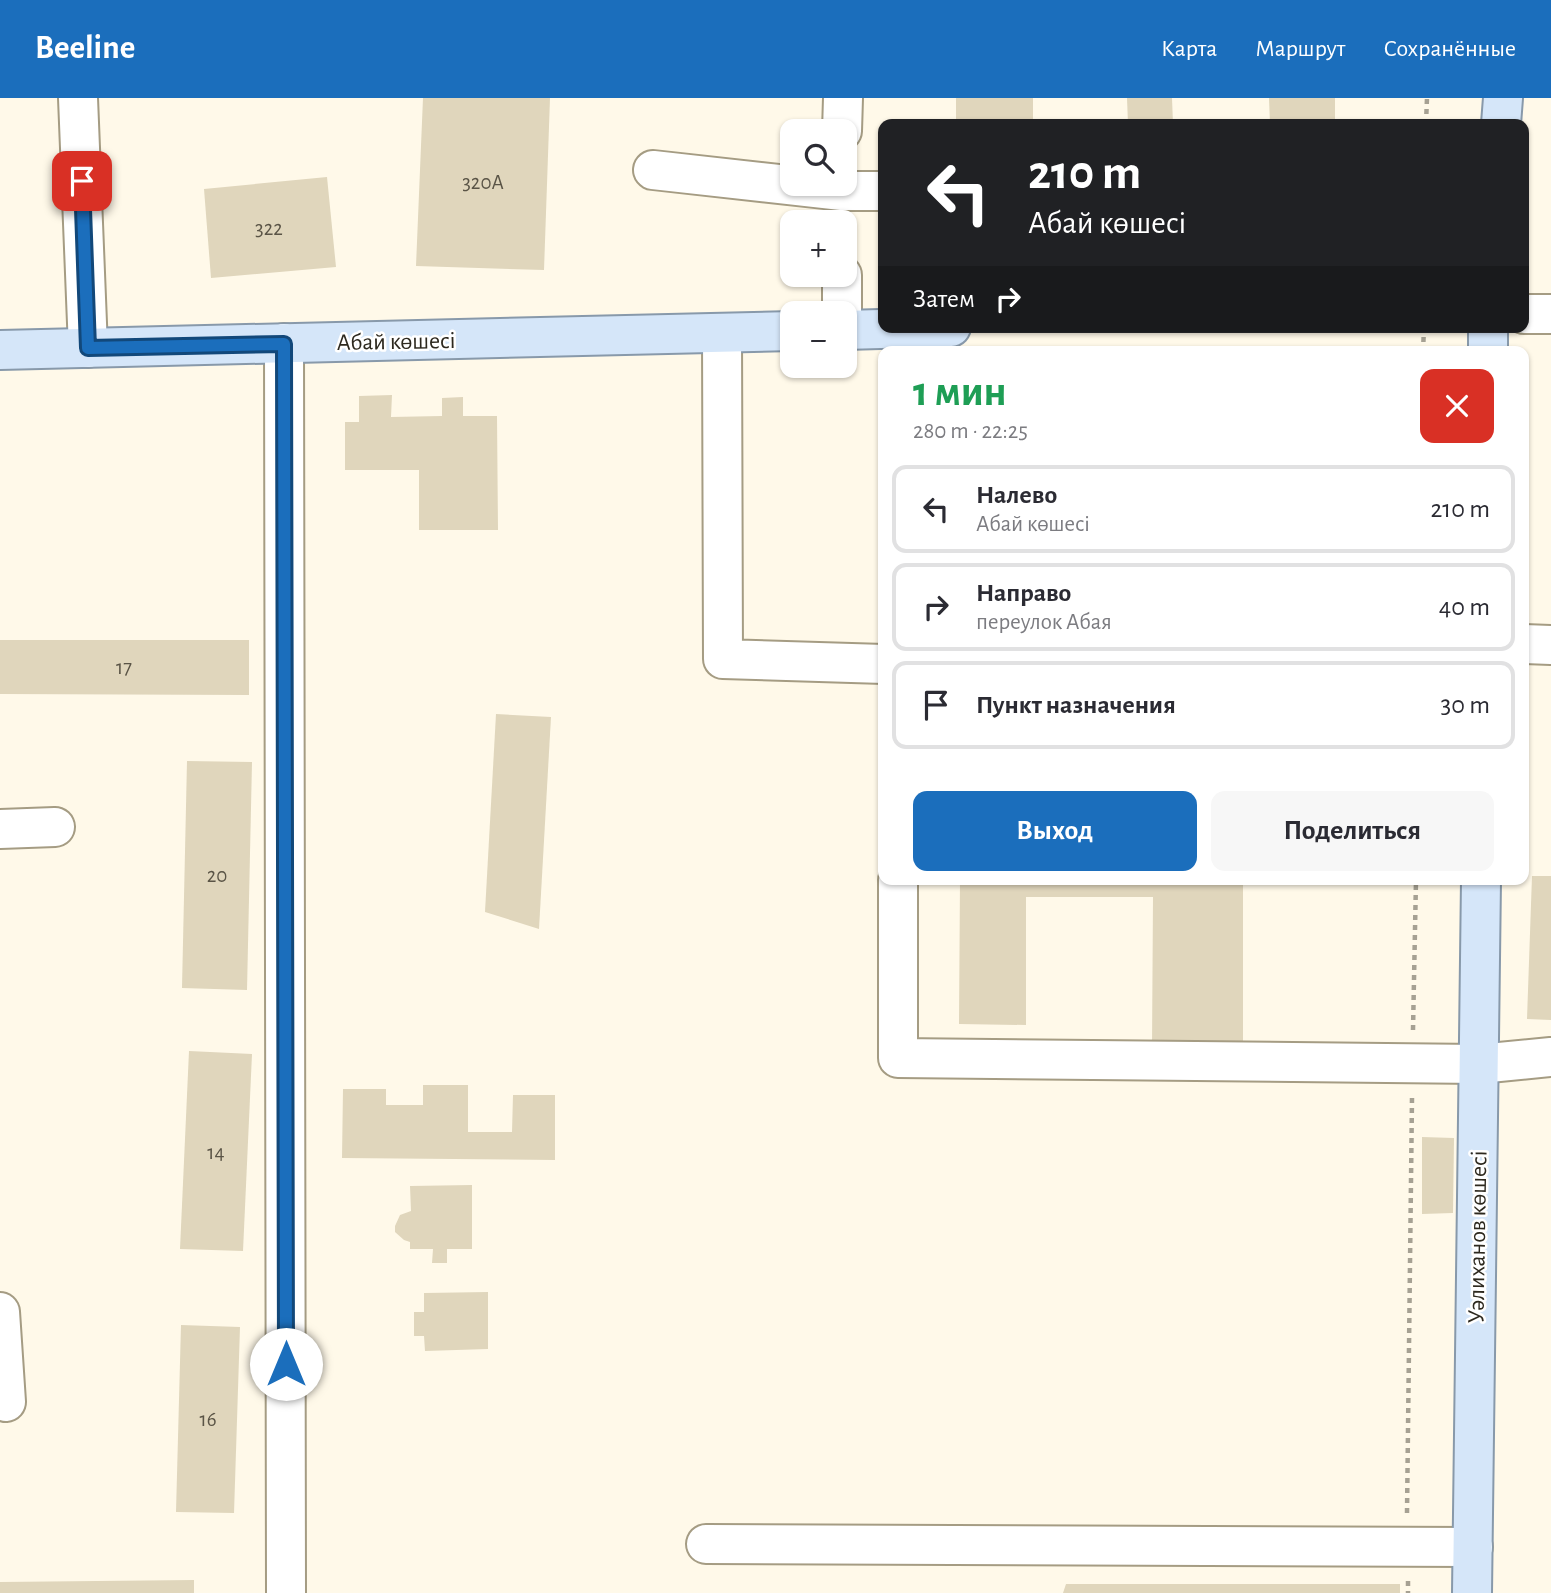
<!DOCTYPE html>
<html lang="ru">
<meta charset="utf-8">
<style>
:root{--surface:#fff;--page:#f7f7f7;--text:#2b2b33;--muted:#7c7c81;--line:#e1e1e2;--accent:#1b6ebc}
body{margin:0;font-family:"Alegreya Sans",sans-serif;background:var(--page);color:var(--text);height:100vh;display:flex;flex-direction:column;font-size:26px;white-space:nowrap}
*{box-sizing:border-box;margin:0}
p{font-size:23px;color:var(--muted)}
.icon{flex:none;width:38px;height:38px;fill:none;stroke:currentColor;stroke-width:2;stroke-linecap:round;stroke-linejoin:round}
.map{position:relative;flex:1;overflow:hidden}
.sheet{position:absolute;left:878px;top:248px;width:651px;height:539px;display:flex;flex-direction:column;background:var(--surface);border-radius:14px;box-shadow:0 2px 5px #0004}
.sheet>*{flex:none}
.banner{position:absolute;left:878px;top:21px;width:651px;height:214px;border-radius:14px;box-shadow:0 2px 5px #0004;background:#202124;color:#fff;overflow:hidden}
.tools{position:absolute;left:780px;top:21px;display:grid;gap:14px}
.tools a{display:grid;place-items:center;width:77px;height:77px;border-radius:14px;background:var(--surface);box-shadow:0 2px 5px #0004;font-size:35px}
.pin{position:absolute;display:grid;place-items:center;width:60px;height:60px;color:#fff;margin:-30px;border-radius:14px;box-shadow:0 4px 10px #0006}
.me{position:absolute;width:77px;margin:-38px;rotate:0deg;stroke-linejoin:round;filter:drop-shadow(0 0 5px #0008)}
.turn{display:flex;align-items:center;gap:24px;height:147px;padding:0 35px;font-size:32px}
.turn .icon{width:91px;height:91px;stroke-width:2.5}
.turn b{display:block;font-size:49px;line-height:60px}
.then{display:flex;align-items:center;height:66px;padding:0 35px;background:#0003;gap:14px;font-size:26px}
.round{display:grid;place-items:center;flex:none;width:74px;height:74px;border-radius:14px;background:var(--page)}
.summary{display:flex;align-items:center;justify-content:space-between;height:119px;padding:0 35px}
h1{font-size:42px;font-weight:700;line-height:52px;color:#1e9e55}
.cta{display:flex;gap:14px;margin-top:auto;padding:14px 35px}
.cta a{flex:1;height:80px;border-radius:14px;background:var(--accent);color:#fff;font-size:28px;font-weight:700;line-height:80px;text-align:center}
.cta a+a{background:var(--page);color:var(--text)}
ul{padding:0;list-style:none}
li{display:flex;align-items:center;gap:21px;height:88px;margin:0 14px 10px;padding:0 21px;border:4px solid var(--line);border-radius:14px}
li div{flex:1}
li b{display:block;font-size:26px}
li em{font-style:normal}
header{display:flex;align-items:center;gap:42px;box-sizing:border-box;height:98px;padding:0 35px;background:var(--accent);color:#fff}
header strong{font-size:33px}
nav{display:flex;gap:38px;margin-inline-start:auto;font-size:24px}
.map>svg:first-child{display:block}
.building{fill:#e0d6bc}
.lines{fill:none;stroke-linecap:round;stroke-linejoin:round}
.minor-casing{stroke:#a59c83;stroke-width:42}
.major-casing{stroke:#89a;stroke-width:42}
.path{stroke:#a6a193;stroke-width:4.5;stroke-dasharray:5 5;stroke-linecap:butt}
.minor{stroke:#fff;stroke-width:38}
.major{stroke:#d5e6f9;stroke-width:38}
.route-casing{stroke:#12487a;stroke-width:18}
.route{stroke:#1b6ebc;stroke-width:12}
.labels{text-anchor:middle;stroke-width:5;stroke-linejoin:round;paint-order:stroke}
.number-label{font-size:21px;fill:#5a5446}
.street-label{font-size:24px;fill:#2d291f;stroke:#fff}
</style>
<header>
<strong>Beeline</strong>
<nav><a>Карта</a><a>Маршрут</a><a>Сохранённые</a></nav>
</header>
<div class="map">
<svg width="1551" height="1495" viewBox="0 0 1551 1495">
<rect width="100%" height="100%" fill="#fff9e9"/>
<g class="building">
<path d="M423 0H550L544 172 416 168Z"/>
<rect x="956" y="0" width="77" height="26"/>
<path d="M1127 0H1172L1173 26H1128Z"/>
<path d="M1269 0H1335V26H1270Z"/>
<path d="M327 79 336 169 211 180 204 91Z"/>
<path d="M392 297 391 319 442 318V300L463 299V318H497L498 432H419V372H345V324H359V298Z"/>
<path d="M0 542H249V597L0 596Z"/>
<path d="M496 616 551 619 539 831 485 814Z"/>
<path d="M187 663 252 664 247 892 182 890Z"/>
<path d="M1532 778H1551V922L1527 921Z"/>
<path d="M960 782H1243V950H1152L1153 799H1026V927L959 926Z"/>
<path d="M189 953 252 956 243 1153 180 1151Z"/>
<path d="M423 987H468V1034H512L513 997H555V1062L342 1060 343 991H386V1007H423Z"/>
<path d="M1422 1039 1454 1040 1453 1115 1422 1116Z"/>
<path d="M472 1087V1151H447V1165H432L433 1151H410V1144L404 1142 395 1134V1128L400 1117 411 1113 410 1088Z"/>
<path d="M488 1194V1251L425 1253 424 1238H414V1214H424V1195Z"/>
<path d="M181 1227 240 1229 234 1415 176 1414Z"/>
<path d="M194 1482V1495H0V1484Z"/>
<path d="M1066 1486H1400V1495H1063Z"/>
</g>
<g class="lines">
<g class="minor-casing">
<g id="minor">
<path d="M78 0 88 250"/>
<path d="M842 33 843 0"/>
<path d="M653 72 842 93H884"/>
<path d="M842 177V215"/>
<path d="M1524 216H1551"/>
<path d="M722 235 723 561 884 566"/>
<path d="M284 245 286 1495"/>
<path d="M1524 546 1551 547"/>
<path d="M0 731 55 729"/>
<path d="M898 782V960L1479 966 1551 959"/>
<path d="M0 1214 6 1304"/>
<path d="M706 1446 1473 1449"/>
</g>
</g>
<g class="major-casing">
<g id="major">
<path d="M1501 26 1503 0"/>
<path d="M845 232 951 229"/>
<path d="M0 252 793 233"/>
<path d="M1488 254V229"/>
<path d="M1472 1495 1481 782"/>
</g>
</g>
<g class="path">
<path d="M1426 26 1427 0"/>
<path d="M1423 254 1424 229"/>
<path d="M1413 932 1416 782"/>
<path d="M1407 1415 1412 1000"/>
<path d="M1408 1483V1495"/>
</g>
<use href="#minor" class="minor"/>
<use href="#major" class="major"/>
</g>
<g class="lines">
<g class="route-casing">
<path id="route" d="M82 83 88 250 284 246 286 1266"/>
</g>
<use href="#route" class="route"/>
</g>
<g class="labels">
<g class="number-label">
<text x="483" y="91">320А</text>
<text x="269" y="137">322</text>
<text x="124" y="576">17</text>
<text x="217" y="784">20</text>
<text x="216" y="1061">14</text>
<text x="208" y="1328">16</text>
</g>
<g class="street-label">
<text transform="translate(396 243) rotate(-1)" y="8">Абай көшесі</text>
<text transform="translate(1477 1139) rotate(-89)" y="8">Уәлиханов көшесі</text>
</g>
</g>
</svg>
<div class="tools">
<a><svg class="icon" aria-label="search" viewBox="0 0 24 24"><circle cx="10" cy="10" r="6"/><path d="M15 15l6 6"/></svg></a>
<a>+</a>
<a>−</a>
</div>
<div class="pin" style="left:82px;top:83px;background:#d93025"><svg class="icon" aria-label="arrive" viewBox="0 0 24 24"><path d="M6 21V4h12l-3 4 3 4H6"/></svg></div>
<svg class="me" style="left:286px;top:1266px" viewBox="-20 -20 40 40"><circle r="19" fill="#fff"/><path d="M0-13L10 11 0 6-10 11z" fill="#1b6ebc"/></svg>
<div class="banner">
<div class="turn"><svg class="icon" aria-label="left" viewBox="0 0 24 24"><path d="M17 20v-9H6M10 6l-5 5 5 5"/></svg><div><b>210 m</b>Абай көшесі</div></div>
<div class="then">Затем<svg class="icon" aria-label="right" viewBox="0 0 24 24"><path d="M7 20v-9h11M14 6l5 5-5 5"/></svg></div>
</div>
<section class="sheet">
<div class="summary"><div><h1>1 мин</h1><p>280 m · 22:25</p></div><a class="round" style="background:#d93025;color:#fff"><svg class="icon" aria-label="close" viewBox="0 0 24 24"><path d="M6 6l12 12M18 6L6 18"/></svg></a></div>
<ul>
<li><svg class="icon" aria-label="left" viewBox="0 0 24 24"><path d="M17 20v-9H6M10 6l-5 5 5 5"/></svg><div><b>Налево</b><p>Абай көшесі</p></div><em>210 m</em></li>
<li><svg class="icon" aria-label="right" viewBox="0 0 24 24"><path d="M7 20v-9h11M14 6l5 5-5 5"/></svg><div><b>Направо</b><p>переулок Абая</p></div><em>40 m</em></li>
<li><svg class="icon" aria-label="arrive" viewBox="0 0 24 24"><path d="M6 21V4h12l-3 4 3 4H6"/></svg><div><b>Пункт назначения</b></div><em>30 m</em></li>
</ul>
<div class="cta"><a>Выход</a><a>Поделиться</a></div>
</section>
</div>
